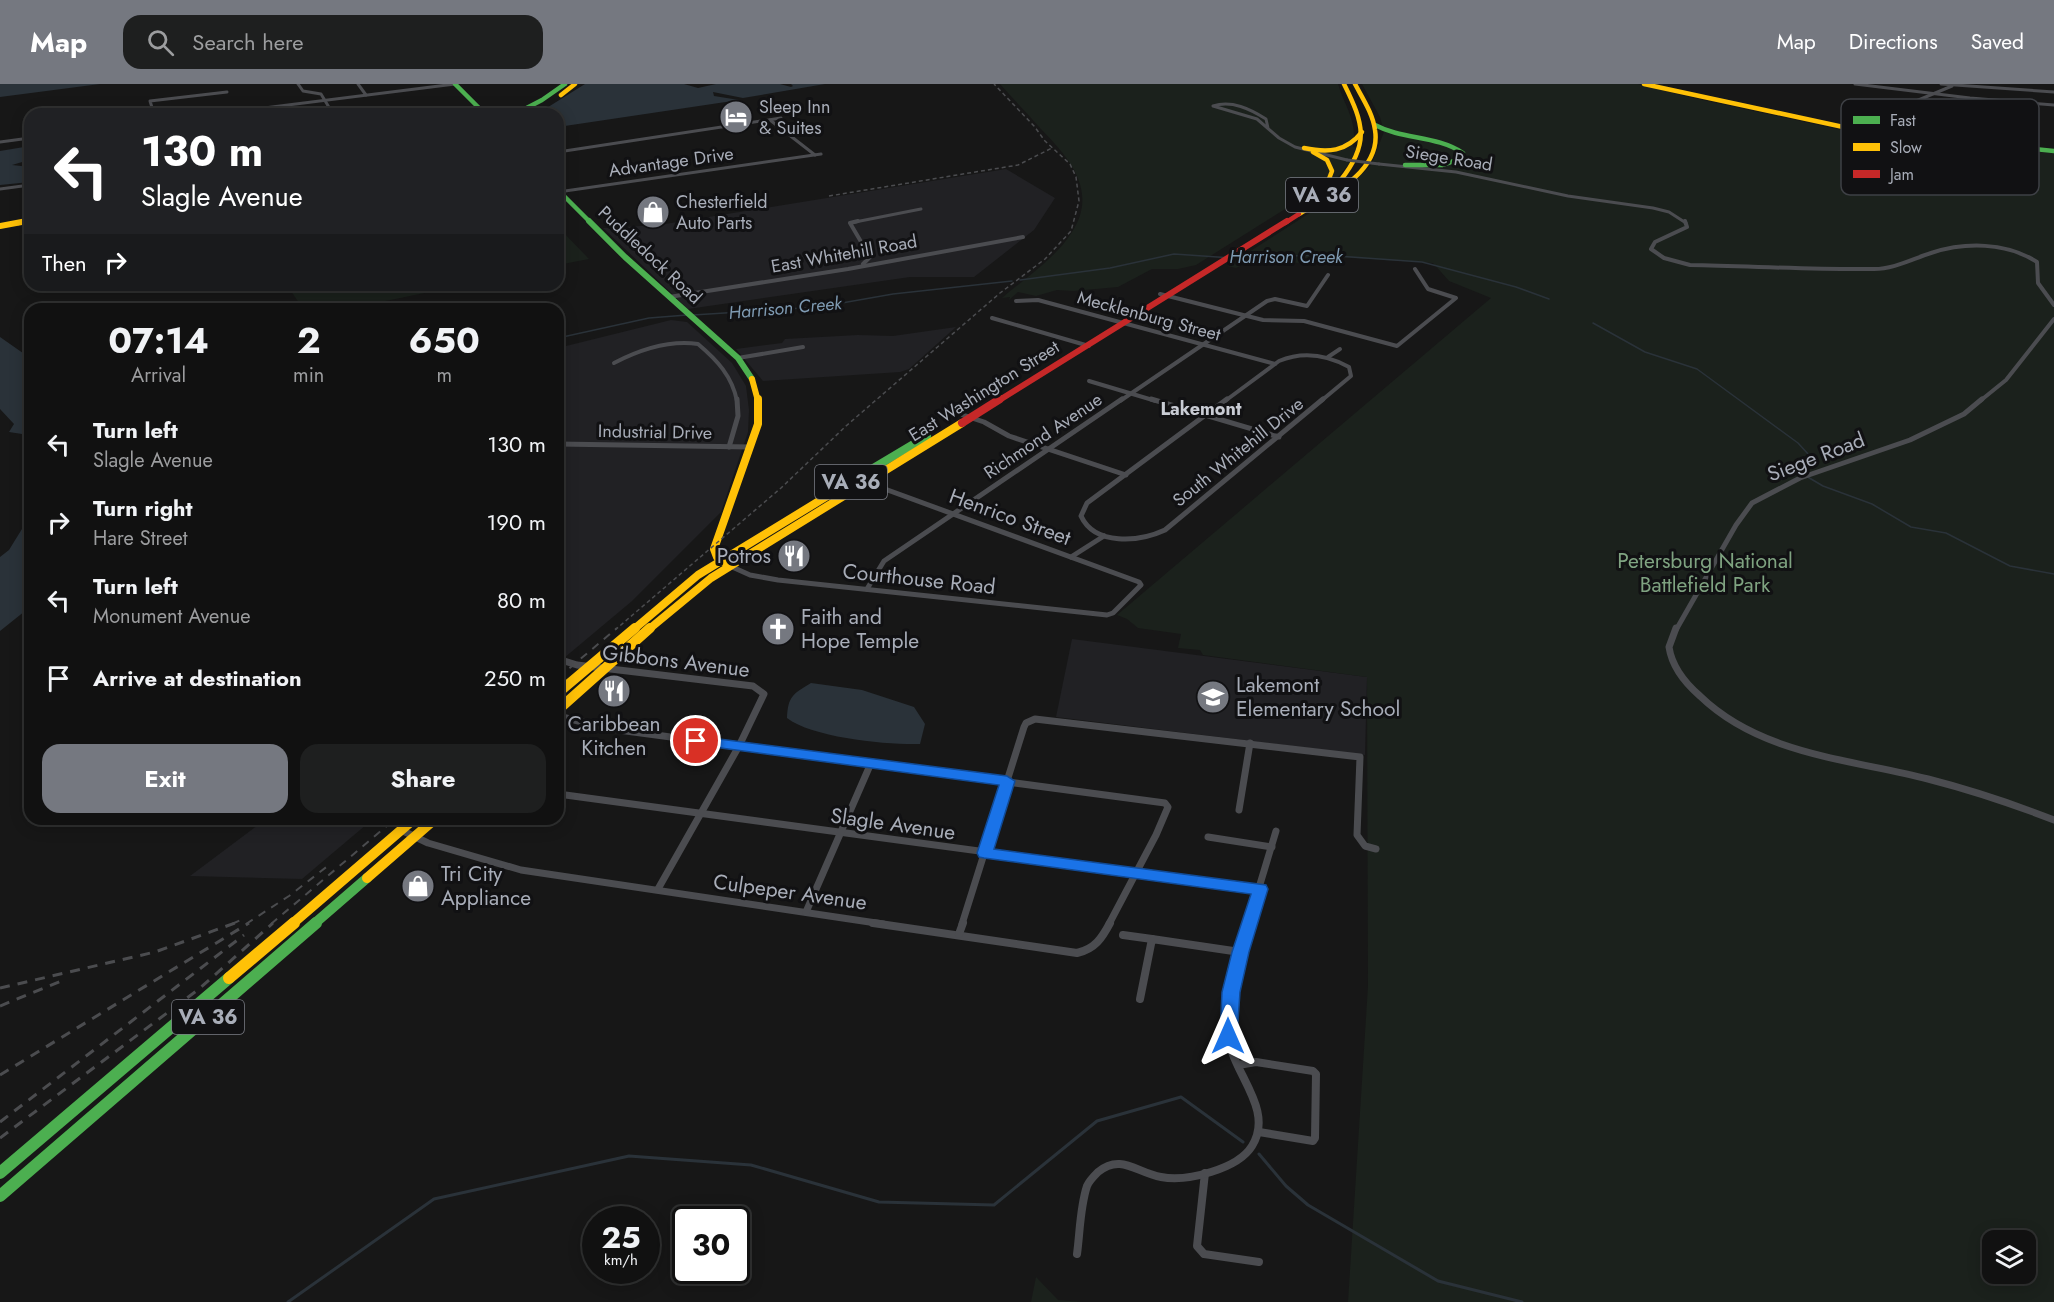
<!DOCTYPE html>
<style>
:root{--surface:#111;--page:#1e1f1f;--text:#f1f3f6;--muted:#9c9d9f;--line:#303131;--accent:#757880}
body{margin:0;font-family:Jost,sans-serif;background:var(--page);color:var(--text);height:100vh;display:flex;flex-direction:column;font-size:22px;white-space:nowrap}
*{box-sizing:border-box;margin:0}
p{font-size:20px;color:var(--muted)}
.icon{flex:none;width:33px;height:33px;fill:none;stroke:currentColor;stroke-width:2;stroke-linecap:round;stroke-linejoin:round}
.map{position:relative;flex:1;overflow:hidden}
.details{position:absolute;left:24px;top:219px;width:540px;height:522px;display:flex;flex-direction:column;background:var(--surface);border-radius:18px;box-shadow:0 3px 15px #0003,0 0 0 2px var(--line)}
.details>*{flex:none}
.banner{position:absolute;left:24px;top:24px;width:540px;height:183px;border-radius:18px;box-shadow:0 3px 15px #0003,0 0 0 2px var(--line);background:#202124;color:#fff;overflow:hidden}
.buttons{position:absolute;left:1982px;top:1146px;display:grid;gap:12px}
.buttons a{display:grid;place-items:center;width:54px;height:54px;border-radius:12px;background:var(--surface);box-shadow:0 3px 15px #0003,0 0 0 2px var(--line);font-size:30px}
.speed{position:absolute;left:582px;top:1122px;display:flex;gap:12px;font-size:30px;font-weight:700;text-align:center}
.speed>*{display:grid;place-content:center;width:78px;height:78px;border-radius:50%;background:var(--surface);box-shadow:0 3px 15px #0003,0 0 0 2px var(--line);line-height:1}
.speed small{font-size:15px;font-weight:400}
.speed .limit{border:3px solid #111;border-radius:9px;background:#fff;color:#111}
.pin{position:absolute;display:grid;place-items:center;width:51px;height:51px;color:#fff;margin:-26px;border:3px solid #fff;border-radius:50%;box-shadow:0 2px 6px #0007}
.me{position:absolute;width:66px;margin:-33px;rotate:0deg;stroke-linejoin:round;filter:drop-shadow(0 0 4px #0008)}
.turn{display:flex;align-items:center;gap:21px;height:126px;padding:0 18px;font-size:27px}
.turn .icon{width:78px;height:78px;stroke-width:2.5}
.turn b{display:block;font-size:42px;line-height:51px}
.then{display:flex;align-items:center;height:57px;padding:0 18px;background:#0003;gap:12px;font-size:22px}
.eta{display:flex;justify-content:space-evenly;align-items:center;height:102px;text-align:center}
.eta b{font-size:36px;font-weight:700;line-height:42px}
.cta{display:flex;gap:12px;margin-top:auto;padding:12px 18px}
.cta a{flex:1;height:69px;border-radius:18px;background:var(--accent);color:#fff;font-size:24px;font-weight:700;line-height:69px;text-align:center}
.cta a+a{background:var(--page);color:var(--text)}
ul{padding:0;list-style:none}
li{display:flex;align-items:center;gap:18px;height:78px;padding:0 18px}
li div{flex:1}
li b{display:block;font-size:22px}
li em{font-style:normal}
header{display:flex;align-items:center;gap:36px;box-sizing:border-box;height:84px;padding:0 30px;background:var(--accent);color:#fff}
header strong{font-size:28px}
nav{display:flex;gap:33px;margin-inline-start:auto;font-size:21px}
.search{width:420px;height:54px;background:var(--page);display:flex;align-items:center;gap:15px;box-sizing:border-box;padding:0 21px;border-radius:18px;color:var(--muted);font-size:22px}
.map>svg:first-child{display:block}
.built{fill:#212124}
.green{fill:#1b211c;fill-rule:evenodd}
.water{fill:#2a3239}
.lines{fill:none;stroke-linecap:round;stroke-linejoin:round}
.stream-far1{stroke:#2a3239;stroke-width:1.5}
.stream{stroke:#2a3239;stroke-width:3}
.street-far4{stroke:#4b4c50;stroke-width:3}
.street-far3{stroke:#4b4c50;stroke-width:4}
.street-far2{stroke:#4b4c50;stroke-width:5}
.street-far1{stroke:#4b4c50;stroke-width:7}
.street{stroke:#4b4c50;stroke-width:8}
.fast-far4{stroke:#4caf50;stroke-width:4.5}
.fast-far3{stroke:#4caf50;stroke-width:6}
.fast-far2{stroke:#4caf50;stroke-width:8}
.fast-far1{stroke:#4caf50;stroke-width:10}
.fast{stroke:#4caf50;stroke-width:12}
.slow-far4{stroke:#ffc107;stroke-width:4.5}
.slow-far3{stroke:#ffc107;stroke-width:6}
.slow-far2{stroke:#ffc107;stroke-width:8}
.slow-far1{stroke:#ffc107;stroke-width:10}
.slow{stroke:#ffc107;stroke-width:12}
.jam-far2{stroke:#c62828;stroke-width:4.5}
.jam-far1{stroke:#c62828;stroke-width:6}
.jam{stroke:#c62828;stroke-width:8}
.rail-far2{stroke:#4b4c4f;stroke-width:1.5;stroke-dasharray:4 3;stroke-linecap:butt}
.rail-far1{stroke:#4b4c4f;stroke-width:2;stroke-dasharray:8 7;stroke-linecap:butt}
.rail{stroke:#4b4c4f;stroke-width:3;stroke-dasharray:10 8;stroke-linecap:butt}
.street-bridge{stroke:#4b4c50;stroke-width:3}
.route{fill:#1a73e8;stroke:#114b97;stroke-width:1.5}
.labels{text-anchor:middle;stroke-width:6;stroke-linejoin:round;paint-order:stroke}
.far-poi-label{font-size:18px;fill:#a8adb8;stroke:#111113;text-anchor:start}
.far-street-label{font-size:18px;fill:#a8adb8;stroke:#111113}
.far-water-label{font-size:18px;font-style:italic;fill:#7f9bb3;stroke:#111113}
.far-neighbourhood-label{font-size:18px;font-weight:bold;fill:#c9ccd4;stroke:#111113}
.shield{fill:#111113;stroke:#7b7e86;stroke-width:1.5}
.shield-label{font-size:20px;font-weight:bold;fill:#a8adb8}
.street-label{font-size:21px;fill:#a8adb8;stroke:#111113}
.poi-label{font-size:21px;fill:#a8adb8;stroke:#111113;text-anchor:start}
.park-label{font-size:21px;fill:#7fa381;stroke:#111113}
.key{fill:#111113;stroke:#3e4045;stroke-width:1.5}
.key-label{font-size:16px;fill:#a8adb8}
</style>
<header>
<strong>Map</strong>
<div class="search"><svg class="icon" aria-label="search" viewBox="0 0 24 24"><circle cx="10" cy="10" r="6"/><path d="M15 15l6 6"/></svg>Search here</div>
<nav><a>Map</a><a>Directions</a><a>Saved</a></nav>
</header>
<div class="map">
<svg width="2054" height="1218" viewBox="0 0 2054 1218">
<rect width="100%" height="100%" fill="#171717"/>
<g class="built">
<path d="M1006 85 1055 114 1034 146 974 193H910L688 225 603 144 659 141Z"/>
<path d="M671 236 687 238 732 279 746 302 749 326 748 348 721 428 632 517 558 579V264Z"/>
<path d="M956 243 909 285 900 288 763 297 736 265 782 259 785 255 858 251 893 252Z"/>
<path d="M1072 555 1367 593 1365 671 1056 633Z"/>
<path d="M266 735H373L302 795 190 792Z"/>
</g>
<g class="green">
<path d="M1000 0H1338C1345 23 1358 38 1353 63L1358 64 1350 79 1331 101 1322 102 1196 181 1178 185H1152L1118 203 1073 207 1057 206 1036 212 1018 208 1009 216 1010 213 1002 214C1025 194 1056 174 1072 148 1099 106 1068 73 1040 44 1027 29 1013 15 1000 0Z"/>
<path d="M1362 0H1638L1684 12 1869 52 2054 69V1218H1348L1368 902 1367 593 1203 571 1200 566 1178 564 1181 550 1138 544 1127 535 1117 531 1491 214 1449 197 1433 179 1335 173 1306 179 1249 178 1236 184 1227 182 1347 105 1371 81 1384 48 1380 33ZM1992 1156H2025V1190H1992Z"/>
<path d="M558 143 589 175 558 181Z"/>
<path d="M287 201H463L347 225H303Z"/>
<path d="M1036 1193 1058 1216 1083 1218H1031Z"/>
</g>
<g class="water">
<path d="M0 0H100L0 13Z"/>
<path d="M585 0H684L698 4 716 0H780L791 3 793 2 791 0H825L743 14 713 8 714 12 739 16 558 43V30H537Z"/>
<path d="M30 62 26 67 29 70V76L12 81 30 83V98L0 101V67Z"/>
<path d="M0 253 30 274V365L24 361 22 350 9 348 14 340 0 325Z"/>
<path d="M30 432V523L0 547V473L9 466Z"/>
<path d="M811 599 862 606 914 623 925 640 920 660C888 661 813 654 787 634 788 612 793 610 811 599Z"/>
</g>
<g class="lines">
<g class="stream-far1">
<path d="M1020 196 1110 184 1174 170 1232 174 1323 171 1422 178 1516 203 1549 215"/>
<path d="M693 231 819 223 893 210 1012 197"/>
<path d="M1593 239 1645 268 1697 285 1798 359 1809 371V377L1803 387 1806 392 1823 402 1872 420 1911 443 1946 449 2010 482 2054 490"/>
<path d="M558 254 649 234 687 231"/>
</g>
<g class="stream">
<path d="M1259 1070 1286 1102 1308 1121 1438 1197 1522 1218"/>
<path d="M288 1218 434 1115 629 1072 751 1081 879 1118 994 1121 1097 1037 1181 1013 1243 1058"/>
</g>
<g class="street-far4">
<path d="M298 0 303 7 321 10 333 30"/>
<path d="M358 0 366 11"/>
<path d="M1855 0 1970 14 2054 21"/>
<path d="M1941 0 2054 8"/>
<path d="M154 30 150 17 227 8"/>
<path d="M217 30 455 0"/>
<path d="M770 36 815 71"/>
<path d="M1268 44 1266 35C1250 25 1232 16 1213 22L1257 35 1279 54 1295 63 1347 76"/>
<path d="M1849 45 1952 2"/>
<path d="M0 58 30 54"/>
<path d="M558 68 781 34"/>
<path d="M1379 80 1456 88 1568 112 1653 124 1669 128 1686 139"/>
<path d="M0 105 30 101"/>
<path d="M558 108 821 70"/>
<path d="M850 139 921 125"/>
</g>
<g class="street-far3">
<path d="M858 137 850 139 870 173 863 180"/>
<path d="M1685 137 1687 143 1655 158 1651 165 1664 174 1690 181C1751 182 1812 186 1874 185 1894 185 1912 175 1931 169 1965 158 2006 158 2037 178L2038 199 2054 221"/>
<path d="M325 205 326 201"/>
<path d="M1160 210 1263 236 1304 237 1397 262 1456 214 1428 205 1415 185"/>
<path d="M669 213 848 185 1023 153"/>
<path d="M1016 217 1038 216 1275 280"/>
<path d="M992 234 1089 262"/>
<path d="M1328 273 1340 265"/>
<path d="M738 274 803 263"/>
<path d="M614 279C639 266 670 256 698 260 717 276 732 292 737 317"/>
<path d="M1089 297 1156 317"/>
<path d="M1120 317 1267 217 1275 215 1307 222 1328 191"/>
<path d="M1225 317 1279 277C1303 267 1327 271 1349 283L1351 292 1321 317"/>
<path d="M1980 317 2006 296 2054 235"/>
</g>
<g class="street-far2">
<path d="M1151 315 1279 353"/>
<path d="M1227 315 1087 419 1081 432C1095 462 1139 458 1165 446L1323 315"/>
<path d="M963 331 984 338 1009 352 1126 391"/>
<path d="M558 360 751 363"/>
<path d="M729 363 738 332 737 315"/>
<path d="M1071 473 1104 452"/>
<path d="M730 482 750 491 778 496 1107 531 1113 529 1141 501 1139 498 863 397"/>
<path d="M867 505 884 477 1122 315"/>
<path d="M1676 546 1736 441 1752 419 1800 394 1910 356 1964 330 1982 315"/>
</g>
<g class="street-far1">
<path d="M1676 544 1669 563C1672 583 1685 599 1700 612 1761 671 1850 675 1928 695 1971 706 2013 720 2054 736"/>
<path d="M558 575 577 581 753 602 764 610 739 662 658 805"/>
<path d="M558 632 611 645 1165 719 1168 723 1156 751 1109 840"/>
<path d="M558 710 1260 805"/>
<path d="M1239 726 1250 659"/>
<path d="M401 746 428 759 521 786 883 840"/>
<path d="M1208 753 1272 763"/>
<path d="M806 828 871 679"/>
<path d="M962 840 1024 643 1026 639 1035 635 1360 673 1357 751 1365 762 1376 765"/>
<path d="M1248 840 1276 747"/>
</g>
<g class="street">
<path d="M873 839 1077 869C1095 865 1102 854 1110 839"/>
<path d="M959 850 963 839"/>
<path d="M1123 851 1152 855"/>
<path d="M1140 915 1152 855 1240 868"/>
<path d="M1238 981 1256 978 1313 987 1316 990 1315 1054 1313 1057 1259 1048"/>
<path d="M1205 1089 1197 1162 1204 1170 1259 1178"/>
<path d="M1077 1170C1080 1148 1080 1123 1087 1102 1089 1097 1094 1092 1098 1088 1121 1069 1137 1089 1161 1093 1187 1098 1238 1085 1252 1062 1272 1030 1242 998 1232 968 1220 926 1237 878 1249 839"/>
</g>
<g class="fast-far4">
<path d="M455 0 485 30"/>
<path d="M515 30 542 16 565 0"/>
<path d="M1375 41C1403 56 1436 51 1463 69L1460 75 1442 81H1405"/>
<path d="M1923 54 2054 67"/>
<path d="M558 106 591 139"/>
</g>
<path class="fast-far3" d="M589 137 625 173 738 274 752 295"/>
<path class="fast-far2" d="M860 392 927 352"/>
<path class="fast-far1" d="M314 840 367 794"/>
<g class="fast">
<path d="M0 1089 229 894"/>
<path d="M0 1112 316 839"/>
</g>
<g class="slow-far4">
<path d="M1644 0 1871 49 1923 54"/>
<path d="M561 11 575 0"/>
<path d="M1304 64C1328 69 1346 68 1362 48"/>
<path d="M1340 97C1370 60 1364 40 1344 0"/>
<path d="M1308 120 1327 100 1332 87 1327 76 1313 68"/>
<path d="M1299 130C1328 113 1382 88 1375 46 1373 30 1363 15 1355 0"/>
<path d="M18 139 30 137"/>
</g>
<g class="slow-far3">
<path d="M0 142 27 137"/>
<path d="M752 295 758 317"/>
</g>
<g class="slow-far2">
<path d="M728 481 717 473 714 465 758 340V315"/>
<path d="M633 546 698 491 860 392"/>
<path d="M648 546 711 494 962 339"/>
</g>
<g class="slow-far1">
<path d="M558 609 635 544"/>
<path d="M558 626 650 544"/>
<path d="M367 794 435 735"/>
<path d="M292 840 414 735"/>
</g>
<path class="slow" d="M229 894 294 839"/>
<path class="jam-far2" d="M1285 139 1299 130"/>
<path class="jam-far1" d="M998 317 1287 137"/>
<path class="jam" d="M962 339 1000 315"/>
<g class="rail-far2">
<path d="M829 112 1018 81 1052 64"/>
<path d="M615 546 781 404 846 342 1000 209 1045 175 1071 147 1079 117 1076 93 1070 80 1045 57 1034 42 994 0"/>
</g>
<g class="rail-far1">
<path d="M558 594 617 544"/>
<path d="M232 840 243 835"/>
<path d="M246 840 289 812 329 781"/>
<path d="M271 840 395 735"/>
</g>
<g class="rail">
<path d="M0 904 155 868 235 839"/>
<path d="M0 922 66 895"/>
<path d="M0 991 249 839"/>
<path d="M0 1038 244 851"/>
<path d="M0 1054 199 905 273 839"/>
</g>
<path class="street-bridge" d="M1347 76 1379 80"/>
</g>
<path class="route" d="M696 652 1007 692 1015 697 994 765 1266 801 1268 805 1249 868 1240 908 1237 952 1235 957 1228 959 1222 957 1220 952 1222 908 1232 868 1251 810 984 774 979 773 977 769 999 701 691 660 689 657 691 653Z"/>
<defs>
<g id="hotel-disc" transform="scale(1.725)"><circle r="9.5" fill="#757880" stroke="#111113"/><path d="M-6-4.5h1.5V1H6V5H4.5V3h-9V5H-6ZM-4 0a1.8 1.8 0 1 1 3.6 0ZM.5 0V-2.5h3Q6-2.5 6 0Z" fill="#fff"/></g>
<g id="shop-disc" transform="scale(1.725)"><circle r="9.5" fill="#757880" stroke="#111113"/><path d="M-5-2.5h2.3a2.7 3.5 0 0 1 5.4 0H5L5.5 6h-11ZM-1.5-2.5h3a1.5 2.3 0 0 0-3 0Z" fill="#fff"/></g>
<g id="restaurant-disc" transform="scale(1.725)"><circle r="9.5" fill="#757880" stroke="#111113"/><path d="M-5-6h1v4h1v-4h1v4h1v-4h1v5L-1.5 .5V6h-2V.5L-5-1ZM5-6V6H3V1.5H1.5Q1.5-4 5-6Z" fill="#fff"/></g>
<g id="church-disc" transform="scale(1.725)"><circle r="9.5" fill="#757880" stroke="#111113"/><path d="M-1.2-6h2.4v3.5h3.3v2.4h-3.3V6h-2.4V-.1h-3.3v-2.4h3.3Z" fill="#fff"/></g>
<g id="school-disc" transform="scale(1.725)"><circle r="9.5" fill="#757880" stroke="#111113"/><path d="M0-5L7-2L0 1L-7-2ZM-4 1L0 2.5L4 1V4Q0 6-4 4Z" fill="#fff"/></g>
</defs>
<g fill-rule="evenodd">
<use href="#hotel-disc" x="736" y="33"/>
<use href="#shop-disc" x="653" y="128"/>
<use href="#restaurant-disc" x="794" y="472"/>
<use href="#church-disc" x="778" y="545"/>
<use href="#restaurant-disc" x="614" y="607"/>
<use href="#school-disc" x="1213" y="613"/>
<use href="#shop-disc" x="418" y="802"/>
</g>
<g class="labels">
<g class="far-poi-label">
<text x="759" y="29">Sleep Inn<tspan x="759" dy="21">&amp; Suites</tspan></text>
<text x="676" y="124">Chesterfield<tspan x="676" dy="21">Auto Parts</tspan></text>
</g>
<g class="far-street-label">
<text transform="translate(1449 74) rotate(9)" y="6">Siege Road</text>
<text transform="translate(671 78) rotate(-8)" y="6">Advantage Drive</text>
<text transform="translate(844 170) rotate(-10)" y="6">East Whitehill Road</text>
<text transform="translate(650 171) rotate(43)" y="6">Puddledock Road</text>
<text transform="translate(1149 232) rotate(15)" y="6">Mecklenburg Street</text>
<text transform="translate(984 307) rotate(-32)" y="6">East Washington Street</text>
<text transform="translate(655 348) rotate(1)" y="6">Industrial Drive</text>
<text transform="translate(1043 352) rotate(-34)" y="6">Richmond Avenue</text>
<text transform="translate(1238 368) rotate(-39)" y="6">South Whitehill Drive</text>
</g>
<g class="far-water-label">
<text x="1286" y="179">Harrison Creek</text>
<text transform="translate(785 224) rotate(-5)" y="6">Harrison Creek</text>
</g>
<g class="far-neighbourhood-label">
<text x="1201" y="331">Lakemont</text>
</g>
<g class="shield">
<rect x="1286" y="94" width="72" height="34" rx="4.5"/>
<rect x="815" y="381" width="72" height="34" rx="4.5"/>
<rect x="172" y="916" width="72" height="34" rx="4.5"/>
</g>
<g class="shield-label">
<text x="1322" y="118">VA 36</text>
<text x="851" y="405">VA 36</text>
<text x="208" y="940">VA 36</text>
</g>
<g class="street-label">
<text transform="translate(1816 373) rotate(-21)" y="7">Siege Road</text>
<text transform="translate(1010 433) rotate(20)" y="7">Henrico Street</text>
<text transform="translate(919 495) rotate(6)" y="7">Courthouse Road</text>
<text transform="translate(676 577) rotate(7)" y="7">Gibbons Avenue</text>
<text transform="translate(893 740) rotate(8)" y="7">Slagle Avenue</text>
<text transform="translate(790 808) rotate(8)" y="7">Culpeper Avenue</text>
</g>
<g class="poi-label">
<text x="771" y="479" text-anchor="end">Potros</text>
<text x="801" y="540">Faith and<tspan x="801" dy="24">Hope Temple</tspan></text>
<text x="1236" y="608">Lakemont<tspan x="1236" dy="24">Elementary School</tspan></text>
<text x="614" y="647" text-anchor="middle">Caribbean<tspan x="614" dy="24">Kitchen</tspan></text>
<text x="441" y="797">Tri City<tspan x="441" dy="24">Appliance</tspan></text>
</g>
<g class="park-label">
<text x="1705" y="484">Petersburg National<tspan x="1705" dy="24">Battlefield Park</tspan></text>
</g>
</g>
<rect x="1841" y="15" width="198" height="96" rx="9" class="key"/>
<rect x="1853" y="32" width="27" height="8" fill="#4caf50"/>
<rect x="1853" y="59" width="27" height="8" fill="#ffc107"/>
<rect x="1853" y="86" width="27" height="8" fill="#c62828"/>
<g class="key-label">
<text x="1890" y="42">Fast</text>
<text x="1890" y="69">Slow</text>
<text x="1890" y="96">Jam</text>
</g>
</svg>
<div class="buttons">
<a><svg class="icon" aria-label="layers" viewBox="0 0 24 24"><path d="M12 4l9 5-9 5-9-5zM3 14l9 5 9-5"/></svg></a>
</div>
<div class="speed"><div>25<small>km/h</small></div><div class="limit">30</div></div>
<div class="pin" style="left:696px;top:657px;background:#d93025"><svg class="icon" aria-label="arrive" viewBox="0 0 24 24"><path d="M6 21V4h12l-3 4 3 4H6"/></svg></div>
<svg class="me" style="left:1228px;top:952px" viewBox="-20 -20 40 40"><path d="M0-17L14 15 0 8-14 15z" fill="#1a73e8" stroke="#fff" stroke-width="4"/></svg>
<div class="banner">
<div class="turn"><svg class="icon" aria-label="left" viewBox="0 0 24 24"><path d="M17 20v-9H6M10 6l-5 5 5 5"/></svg><div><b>130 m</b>Slagle Avenue</div></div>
<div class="then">Then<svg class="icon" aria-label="right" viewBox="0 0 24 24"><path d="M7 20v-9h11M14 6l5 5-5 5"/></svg></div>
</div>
<section class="details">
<div class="eta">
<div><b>07:14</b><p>Arrival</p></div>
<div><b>2</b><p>min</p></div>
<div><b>650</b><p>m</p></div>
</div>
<ul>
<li><svg class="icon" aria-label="left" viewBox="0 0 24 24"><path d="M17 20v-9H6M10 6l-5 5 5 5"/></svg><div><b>Turn left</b><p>Slagle Avenue</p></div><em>130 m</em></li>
<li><svg class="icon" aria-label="right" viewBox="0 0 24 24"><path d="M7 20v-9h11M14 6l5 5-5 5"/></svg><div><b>Turn right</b><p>Hare Street</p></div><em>190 m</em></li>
<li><svg class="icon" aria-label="left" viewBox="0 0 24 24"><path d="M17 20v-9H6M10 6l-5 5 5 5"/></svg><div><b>Turn left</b><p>Monument Avenue</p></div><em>80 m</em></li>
<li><svg class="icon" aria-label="arrive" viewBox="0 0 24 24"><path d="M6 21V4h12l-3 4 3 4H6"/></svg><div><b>Arrive at destination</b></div><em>250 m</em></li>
</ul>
<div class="cta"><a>Exit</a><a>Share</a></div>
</section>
</div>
